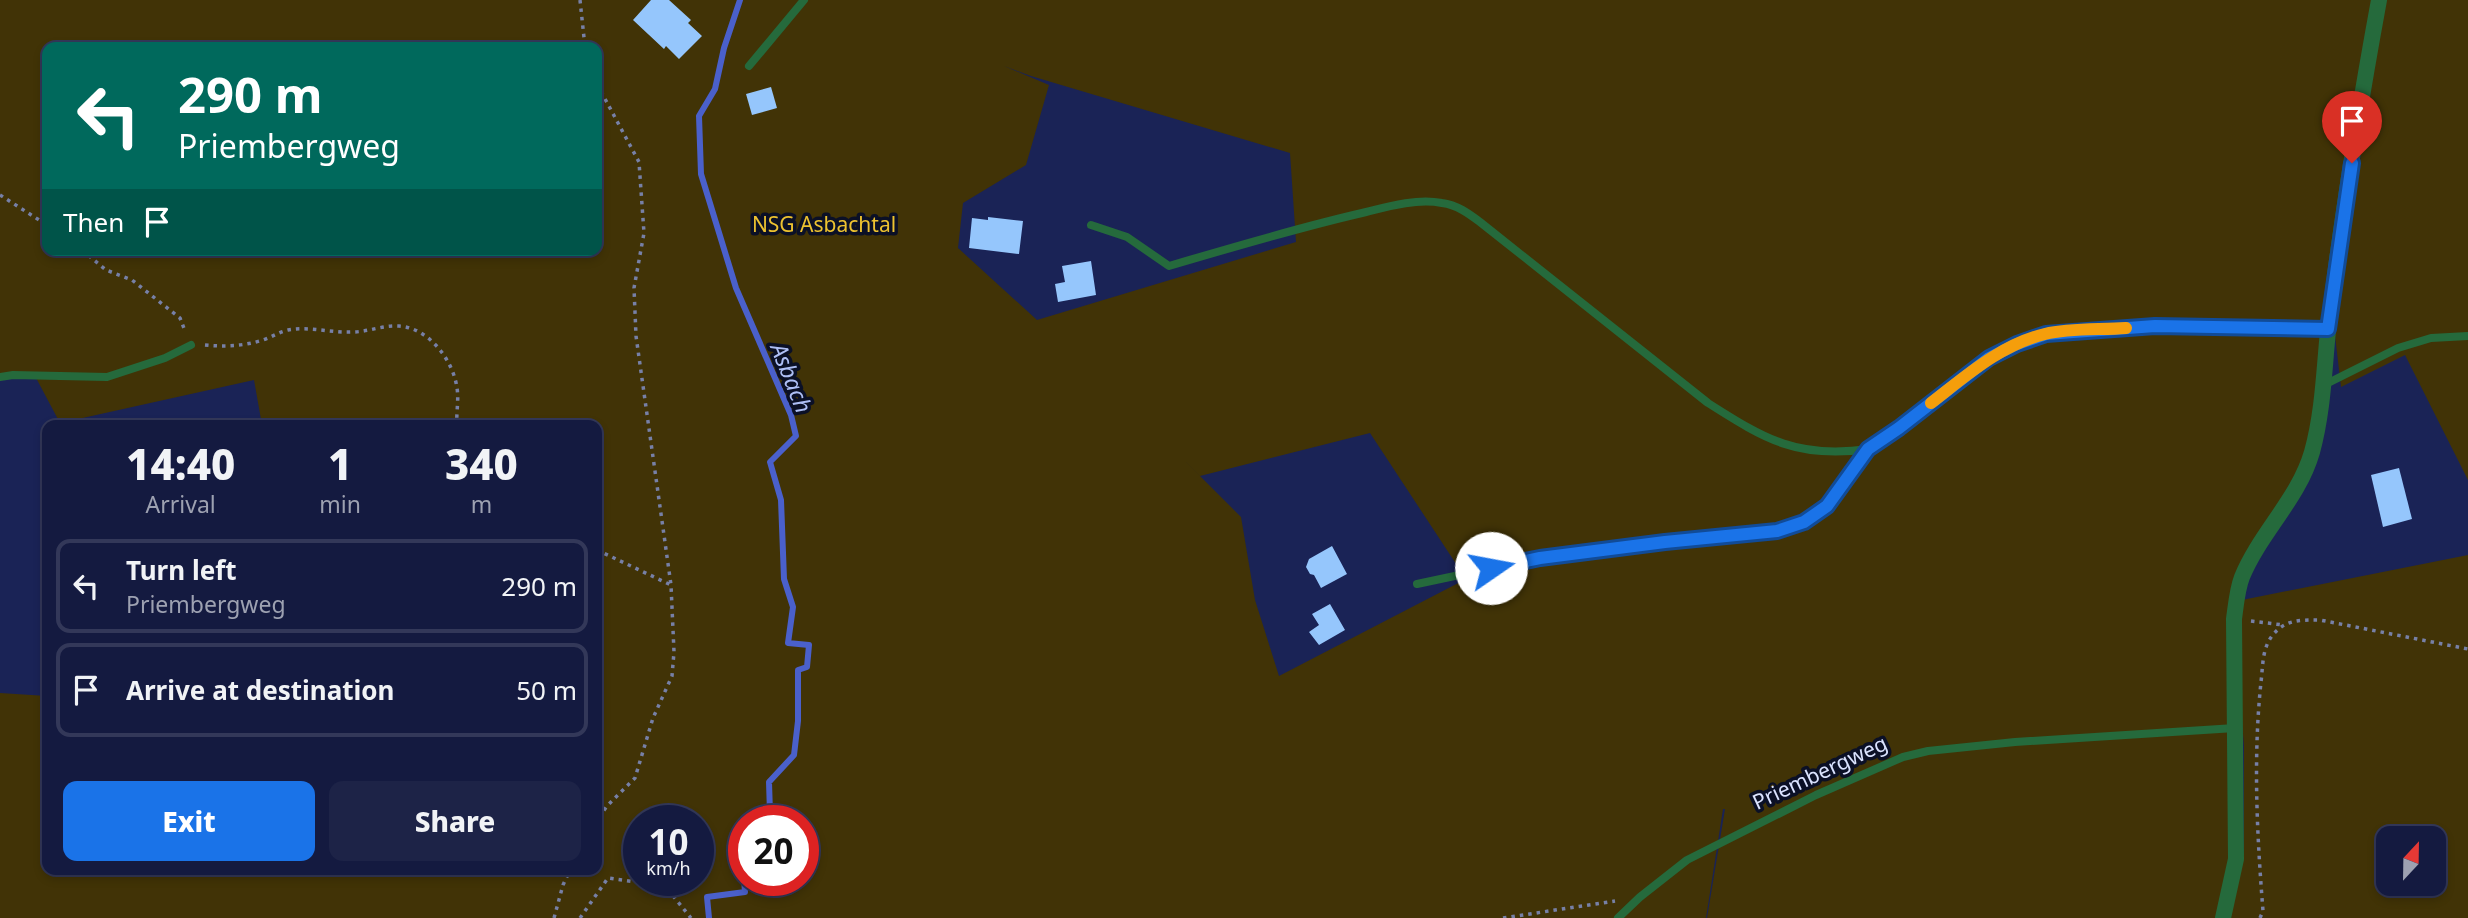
<!DOCTYPE html>
<style>
:root{--surface:#141a40;--page:#1d2347;--text:#f1f3f6;--muted:#9da1b1;--line:#333859;--accent:#1a73e8}
body{margin:0;font-family:"Noto Sans",sans-serif;background:var(--page);color:var(--text);height:100vh;display:flex;flex-direction:column;font-size:26px;white-space:nowrap}
*{box-sizing:border-box;margin:0}
p{font-size:23px;color:var(--muted)}
.icon{flex:none;width:38px;height:38px;fill:none;stroke:currentColor;stroke-width:2;stroke-linecap:round;stroke-linejoin:round}
.map{position:relative;flex:1;overflow:hidden}
.details{position:absolute;left:42px;top:420px;width:560px;height:455px;display:flex;flex-direction:column;background:var(--surface);border-radius:14px;box-shadow:0 4px 10px #0003,0 0 0 2px var(--line)}
.details>*{flex:none}
.guide{position:absolute;left:42px;top:42px;width:560px;height:214px;border-radius:14px;box-shadow:0 4px 10px #0003,0 0 0 2px var(--line);background:#00695c;color:#fff;overflow:hidden}
.needle{width:46px;rotate:22deg}
.buttons{position:absolute;left:2376px;top:826px;display:grid;gap:14px}
.buttons a{display:grid;place-items:center;width:70px;height:70px;border-radius:14px;background:var(--surface);box-shadow:0 4px 10px #0003,0 0 0 2px var(--line);font-size:35px}
.speed{position:absolute;left:623px;top:805px;display:flex;gap:14px;font-size:35px;font-weight:700;text-align:center}
.speed>*{display:grid;place-content:center;width:91px;height:91px;border-radius:50%;background:var(--surface);box-shadow:0 4px 10px #0003,0 0 0 2px var(--line);line-height:1}
.speed small{font-size:18px;font-weight:400}
.speed .limit{border:10px solid #d22;background:#fff;color:#111}
.pin{position:absolute;display:grid;place-items:center;width:60px;height:60px;color:#fff;margin:-72px -30px;border-radius:50% 50% 50% 0;rotate:-45deg;box-shadow:0 0 7px #0007}
.pin .icon{rotate:45deg}
.me{position:absolute;width:77px;margin:-38px;rotate:78deg;stroke-linejoin:round;filter:drop-shadow(0 0 5px #0008)}
.turn{display:flex;align-items:center;gap:24px;height:147px;padding:0 21px;font-size:32px}
.turn .icon{width:91px;height:91px;stroke-width:2.5}
.turn b{display:block;font-size:49px;line-height:60px}
.then{display:flex;align-items:center;height:66px;padding:0 21px;background:#0003;gap:14px;font-size:26px}
.eta{display:flex;justify-content:space-evenly;align-items:center;height:119px;text-align:center}
.eta b{font-size:42px;font-weight:800;line-height:49px}
.cta{display:flex;gap:14px;margin-top:auto;padding:14px 21px}
.cta a{flex:1;height:80px;border-radius:14px;background:var(--accent);color:#fff;font-size:28px;font-weight:800;line-height:80px;text-align:center}
.cta a+a{background:var(--page);color:var(--text)}
ul{padding:0;list-style:none}
li{display:flex;align-items:center;gap:21px;height:94px;margin:0 14px 10px;padding:0 7px;border:4px solid var(--line);border-radius:14px}
li div{flex:1}
li b{display:block;font-size:26px}
li em{font-style:normal}
.map>svg:first-child{display:block}
.green{fill:#413306;fill-rule:evenodd}
.lines{fill:none;stroke-linecap:round;stroke-linejoin:round}
.stream{stroke:#4a60cb;stroke-width:6}
.building{fill:#95c6fc}
.path{stroke:#7780a7;stroke-width:3.5;stroke-dasharray:3.5 5;stroke-linecap:butt}
.service{stroke:#256a3c;stroke-width:8}
.minor{stroke:#256a3c;stroke-width:16}
.route-casing{stroke:#114b97;stroke-width:18}
.route{stroke:#1a73e8;stroke-width:12}
.slow{stroke:#f59e0b;stroke-width:12}
.labels{text-anchor:middle;stroke-width:7;stroke-linejoin:round;paint-order:stroke}
.park-label{font-size:21px;fill:#edc230;stroke:#0b1026}
.street-label{font-size:21px;fill:#dbe3fe;stroke:#0b1026}
.water-label{font-size:23px;font-style:italic;fill:#aebff5;stroke:#0b1026}
</style>
<div class="map">
<svg width="2468" height="918" viewBox="0 0 2468 918">
<rect width="100%" height="100%" fill="#1a2356"/>
<g class="green">
<path d="M0 0H2372L2308 453 2252 548 2242 600 2468 555V918H2228L2244 853V746L2234 622 2232 849 2216 918H1707L1725 809H1723L1706 918H0V693L47 696V870H597V425H262L254 380 60 423 35 376 0 378ZM47 47H597V250H47ZM1004 66 1031 76 1290 153 1296 242 1037 320 958 248 963 203 1026 165 1049 85ZM1370 433 1466 579 1279 676 1255 600 1241 517 1185 461 1200 476ZM639 821H698V880H639ZM744 821H803V880H744ZM2389 838H2434V884H2389Z"/>
<path d="M2385 0H2468V480L2405 355 2341 387 2334 327Z"/>
</g>
<g class="lines">
<g class="stream">
<path d="M740 0 724 48 715 89 699 116 701 174 736 288 791 415 796 436 770 462 781 500 784 579 793 607 788 643 809 645 807 667 798 670V721L794 755 769 782 770 813 768 821"/>
<path d="M709 918 707 897 745 892 741 839 744 838"/>
</g>
</g>
<g class="building">
<path d="M651 0H669L691 20 688 23 702 36 679 59 666 46 664 49 633 20Z"/>
<path d="M771 87 777 108 752 115 746 94Z"/>
<path d="M988 217 1023 221 1019 254 969 248 972 218 988 220Z"/>
<path d="M1091 261 1096 295 1058 302 1055 284 1065 282 1062 266Z"/>
<path d="M2399 468 2412 519 2383 527 2371 475Z"/>
<path d="M1332 546 1347 574 1321 588 1314 575 1310 574 1306 567 1309 559Z"/>
<path d="M1330 604 1345 630 1319 645 1309 632 1319 625 1312 614Z"/>
</g>
<g class="lines">
<g class="path">
<path d="M580 0 585 47"/>
<path d="M597 84 639 162 644 233 634 288 636 336 671 585 674 652 672 676 653 718 635 778 607 806 597 820"/>
<path d="M0 195 47 225"/>
<path d="M82 250 106 270 132 280 180 318 185 331"/>
<path d="M205 345C225 347 244 346 263 340 272 337 279 332 288 330 310 326 330 333 352 332 368 332 383 325 399 326 429 328 453 360 457 388 459 400 456 413 457 425"/>
<path d="M597 550 671 585"/>
<path d="M2251 621 2283 625"/>
<path d="M554 918 563 885 570 870"/>
<path d="M580 918 608 878 665 886 691 918"/>
<path d="M1503 918 1615 901"/>
<path d="M2260 918 2263 911C2257 835 2253 758 2261 682 2263 666 2262 649 2272 636 2285 619 2301 620 2320 620L2468 649"/>
</g>
<g class="service">
<path d="M749 66 804 0"/>
<path d="M1091 225 1127 237 1169 266C1233 247 1297 228 1362 213 1386 207 1416 198 1442 203 1457 205 1468 213 1480 222L1708 403C1766 440 1798 459 1869 449"/>
<path d="M0 377 13 375 107 377 165 358 191 345"/>
<path d="M2324 385 2398 348 2431 338 2468 336"/>
<path d="M1417 584 1540 558 1665 542 1777 531 1804 522 1827 506 1869 449 1899 428 1989 358 2016 344 2046 334 2155 325 2328 329"/>
<path d="M1618 918 1640 897 1687 860 1816 795 1903 757 1928 751 2015 742 2235 728"/>
</g>
<path class="minor" d="M2223 918 2236 859 2234 619C2236 605 2237 590 2242 577 2260 533 2299 498 2312 452 2323 412 2324 371 2328 331 2341 220 2359 109 2379 0"/>
</g>
<g class="lines">
<g class="route-casing">
<path id="route" d="M1491 568 1540 558 1665 542 1777 531 1804 522 1827 506 1868 449 1899 428 1989 358 2017 344 2046 334 2155 326 2328 329 2352 163"/>
</g>
<use href="#route" class="route"/>
<path class="slow" d="M1931 403C1966 376 2000 345 2045 334 2070 328 2100 330 2126 328"/>
</g>
<g class="labels">
<g class="park-label">
<text x="824" y="232">NSG Asbachtal</text>
</g>
<g class="street-label">
<text transform="translate(1820 773) rotate(-25)" y="7">Priembergweg</text>
</g>
<g class="water-label">
<text transform="translate(791 378) rotate(68)" y="8">Asbach</text>
</g>
</g>
</svg>
<div class="buttons">
<a><svg class="needle" viewBox="-14 -14 28 28"><path d="M0-13l5 13h-10z" fill="#e53935"/><path d="M0 13l5-13h-10z" fill="#9da1b1"/></svg></a>
</div>
<div class="speed"><div>10<small>km/h</small></div><div class="limit">20</div></div>
<div class="pin" style="left:2352px;top:163px;background:#d93025"><svg class="icon" aria-label="arrive" viewBox="0 0 24 24"><path d="M6 21V4h12l-3 4 3 4H6"/></svg></div>
<svg class="me" style="left:1491px;top:568px" viewBox="-20 -20 40 40"><circle r="19" fill="#fff"/><path d="M0-13L10 11 0 6-10 11z" fill="#1a73e8"/></svg>
<div class="guide">
<div class="turn"><svg class="icon" aria-label="left" viewBox="0 0 24 24"><path d="M17 20v-9H6M10 6l-5 5 5 5"/></svg><div><b>290 m</b>Priembergweg</div></div>
<div class="then">Then<svg class="icon" aria-label="arrive" viewBox="0 0 24 24"><path d="M6 21V4h12l-3 4 3 4H6"/></svg></div>
</div>
<section class="details">
<div class="eta">
<div><b>14:40</b><p>Arrival</p></div>
<div><b>1</b><p>min</p></div>
<div><b>340</b><p>m</p></div>
</div>
<ul>
<li><svg class="icon" aria-label="left" viewBox="0 0 24 24"><path d="M17 20v-9H6M10 6l-5 5 5 5"/></svg><div><b>Turn left</b><p>Priembergweg</p></div><em>290 m</em></li>
<li><svg class="icon" aria-label="arrive" viewBox="0 0 24 24"><path d="M6 21V4h12l-3 4 3 4H6"/></svg><div><b>Arrive at destination</b></div><em>50 m</em></li>
</ul>
<div class="cta"><a>Exit</a><a>Share</a></div>
</section>
</div>
